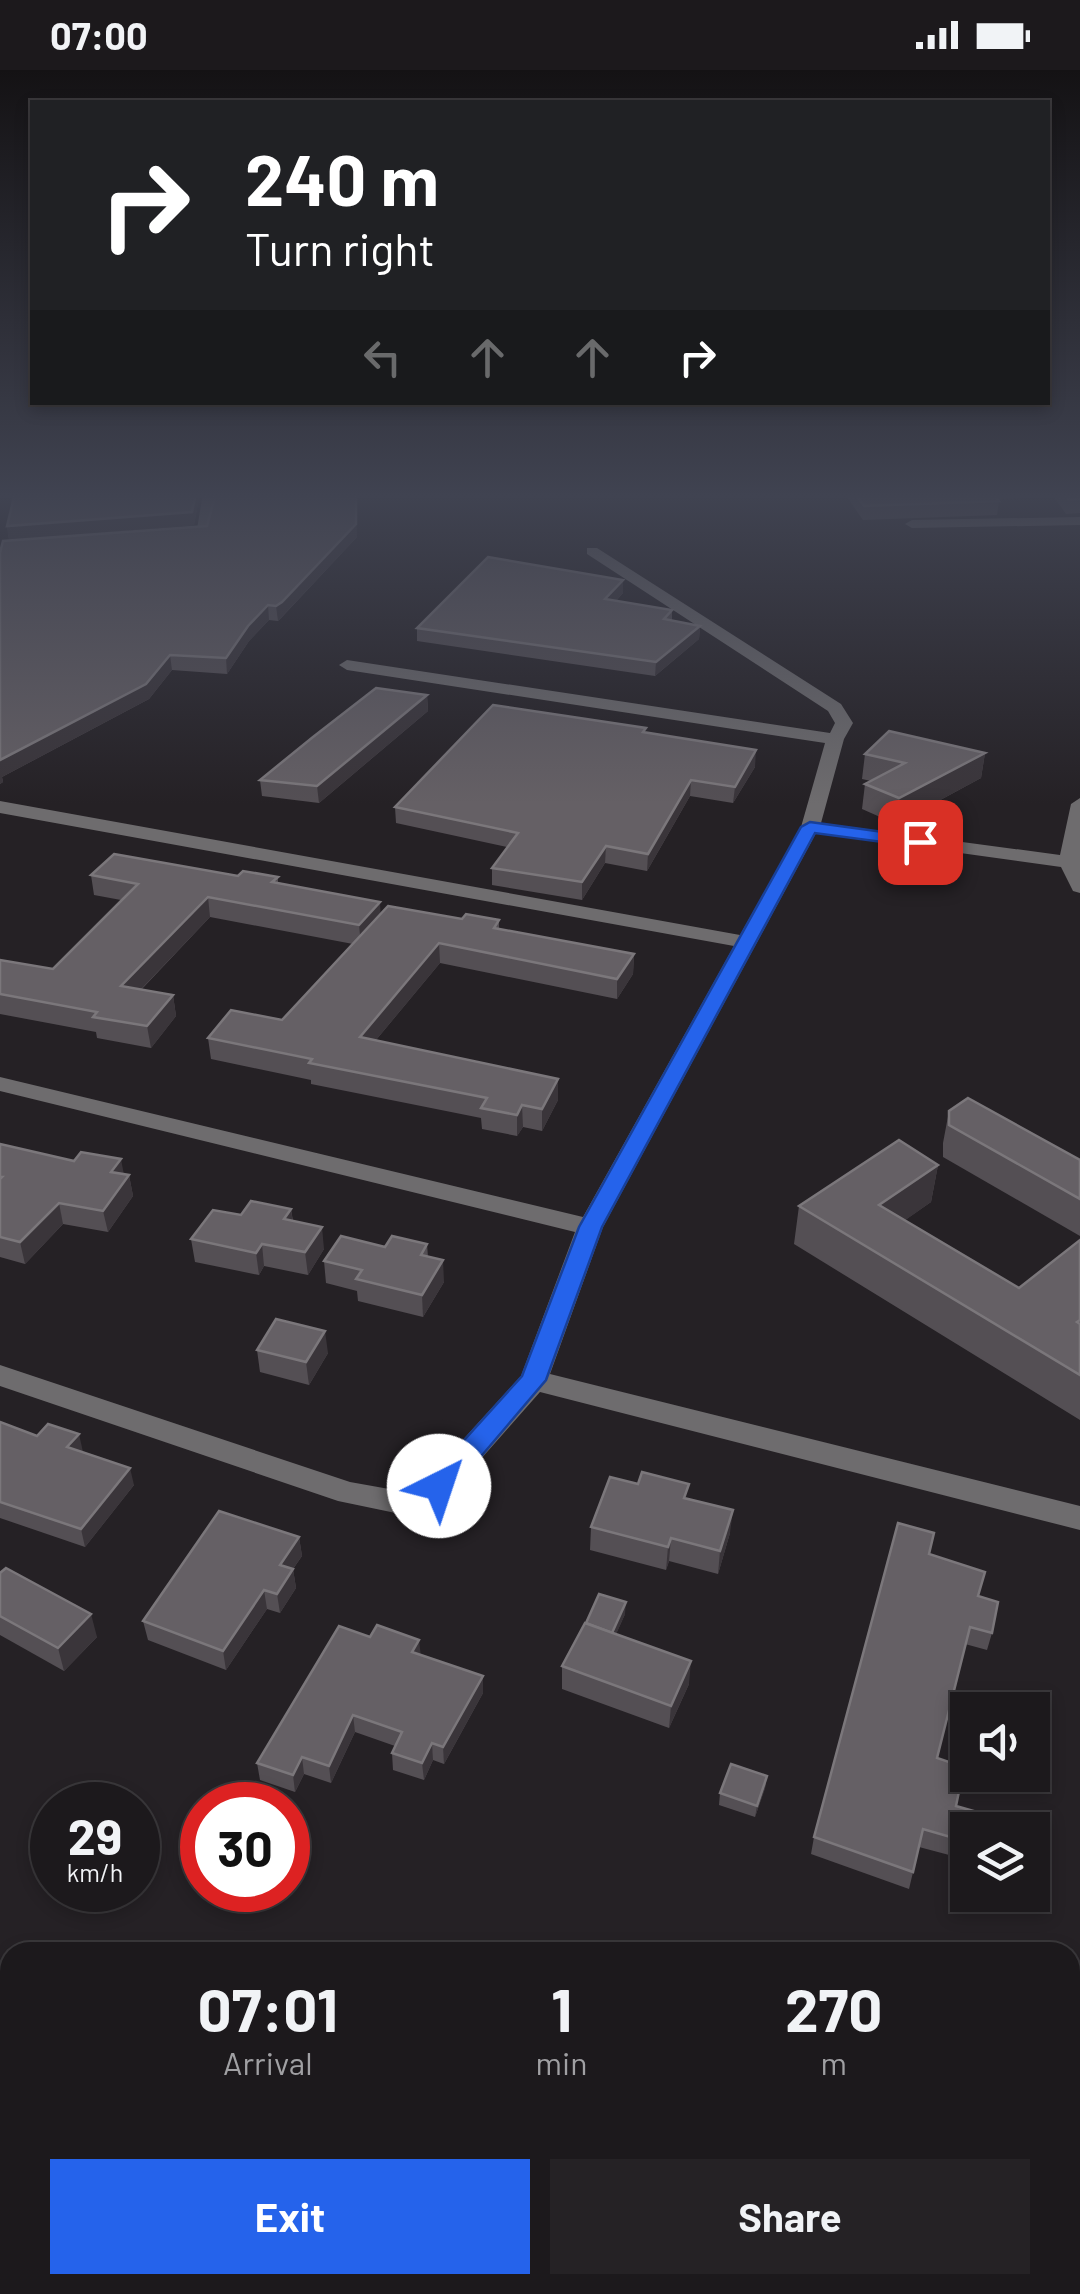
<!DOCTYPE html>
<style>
:root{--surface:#1c191c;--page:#252225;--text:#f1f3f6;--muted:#a0a0a3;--line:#3a383b;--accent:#2563eb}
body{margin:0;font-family:Barlow,sans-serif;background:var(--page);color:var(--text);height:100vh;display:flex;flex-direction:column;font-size:38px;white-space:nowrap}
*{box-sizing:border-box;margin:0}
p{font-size:32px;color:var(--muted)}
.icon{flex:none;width:55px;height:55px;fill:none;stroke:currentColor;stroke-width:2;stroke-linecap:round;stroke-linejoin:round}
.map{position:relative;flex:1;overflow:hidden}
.details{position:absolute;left:0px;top:1872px;width:1080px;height:352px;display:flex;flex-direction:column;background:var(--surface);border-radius:30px 30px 0 0;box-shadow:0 5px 15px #0003,0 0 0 2px var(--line)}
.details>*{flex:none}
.top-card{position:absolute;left:30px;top:30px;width:1020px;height:305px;border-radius:0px;box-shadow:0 5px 15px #0003,0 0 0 2px var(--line);background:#202124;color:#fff;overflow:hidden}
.fabs{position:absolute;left:950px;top:1622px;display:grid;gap:20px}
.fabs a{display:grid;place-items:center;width:100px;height:100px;border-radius:0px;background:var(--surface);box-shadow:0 5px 15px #0003,0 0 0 2px var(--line);font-size:50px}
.speed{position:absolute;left:30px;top:1712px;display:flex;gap:20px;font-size:50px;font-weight:700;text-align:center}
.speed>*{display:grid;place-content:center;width:130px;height:130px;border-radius:50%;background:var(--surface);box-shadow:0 5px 15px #0003,0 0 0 2px var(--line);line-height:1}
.speed small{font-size:25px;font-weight:400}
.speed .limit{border:15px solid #d22;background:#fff;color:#111}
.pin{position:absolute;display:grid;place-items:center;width:85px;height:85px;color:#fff;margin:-42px;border-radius:20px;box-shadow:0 5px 15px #0006}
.me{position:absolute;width:110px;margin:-55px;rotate:41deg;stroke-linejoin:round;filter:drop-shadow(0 0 8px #0008)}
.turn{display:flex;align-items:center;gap:35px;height:210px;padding:0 50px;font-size:45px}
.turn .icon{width:130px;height:130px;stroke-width:2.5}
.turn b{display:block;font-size:70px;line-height:85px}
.lanes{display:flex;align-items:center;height:95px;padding:0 50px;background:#0003;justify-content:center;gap:50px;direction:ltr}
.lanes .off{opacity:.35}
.eta{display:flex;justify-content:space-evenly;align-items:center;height:170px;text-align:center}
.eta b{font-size:60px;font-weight:700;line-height:70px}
.action{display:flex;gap:20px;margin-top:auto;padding:20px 50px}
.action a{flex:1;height:115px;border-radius:0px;background:var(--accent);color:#fff;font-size:40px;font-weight:700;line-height:115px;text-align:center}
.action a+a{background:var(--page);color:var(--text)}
.status{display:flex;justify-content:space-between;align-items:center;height:70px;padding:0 50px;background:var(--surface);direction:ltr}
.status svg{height:28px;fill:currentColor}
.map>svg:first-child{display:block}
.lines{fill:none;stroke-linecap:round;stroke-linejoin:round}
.minor{fill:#6e6c6e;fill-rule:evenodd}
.wall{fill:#544f54}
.shaded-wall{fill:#3a353a}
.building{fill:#656065;stroke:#7b777b;stroke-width:2.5}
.route{fill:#2563eb;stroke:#184099;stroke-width:2.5}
</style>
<div class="status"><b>07:00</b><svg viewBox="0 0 49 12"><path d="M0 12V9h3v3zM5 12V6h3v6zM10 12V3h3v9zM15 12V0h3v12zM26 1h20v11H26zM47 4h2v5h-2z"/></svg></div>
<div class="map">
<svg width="1080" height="2224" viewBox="0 0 1080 2224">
<rect width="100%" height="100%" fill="#252125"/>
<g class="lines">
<g class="minor">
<path d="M203 423H217L210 463 203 467 174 468V462L197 459Z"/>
<path d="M1080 447V455L912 458 905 454 912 450Z"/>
<path d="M587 478H597L841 634 853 653 844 669 821 753 1060 785 1071 734 1080 728V823L1073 821 1061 797 816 763 603 1157 550 1304 1080 1436V1460L540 1322 450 1424 410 1446 338 1431 0 1316V1295L350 1412 406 1422 428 1408 521 1306 575 1162 0 1021V1007L583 1147 734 876 0 743V731L740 865 801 757 825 673 347 600 339 595 347 590 830 663 835 653 828 641 587 484Z"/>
</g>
</g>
<g class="wall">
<path d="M0 423H200L194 455 9 470 7 456 13 428 0 424Z"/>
<path d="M844 423H1080V443L1066 444 1054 427 997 429 999 431 997 445 863 450Z"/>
<path d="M357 467 283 546 278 551 269 550 249 571 227 604 172 600 149 629 2 707 3 712 0 714V483Z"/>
<path d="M623 510V523L616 531 672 540V550L700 556 699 569 655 606 417 571V558Z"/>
<path d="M427 625 428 641 319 733 262 726 260 710Z"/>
<path d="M646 663 755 697 733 733 690 726 647 801 605 793 582 830 492 815V798L507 777 396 753 395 737Z"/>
<path d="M985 683 981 708 896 754 862 739 865 714 871 711 862 709 865 684Z"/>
<path d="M91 805 278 807V813L381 844 462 849 499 850V859L634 884 633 904 617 929 440 893 376 970 558 1009V1030L542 1061 523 1057 517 1066 482 1059 481 1048 311 1014V1010L211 989 208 968 282 950 353 874 210 847 141 920 173 925 176 946 151 978 97 968 96 962 0 944V890L53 899 121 830 94 825Z"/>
<path d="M949 1041 1080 1090V1166L943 1087V1073Z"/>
<path d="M0 1074 129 1105 133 1126 108 1162 63 1154 25 1194 0 1187Z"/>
<path d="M938 1095 931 1132 905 1150 1019 1218 1080 1170V1350L794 1174 799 1136Z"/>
<path d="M291 1139 293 1151 324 1179 308 1205 264 1196 259 1205 195 1192 191 1169 241 1145Z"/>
<path d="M427 1174 428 1187 444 1212 423 1247 358 1231 357 1221 326 1213 324 1191 385 1177Z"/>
<path d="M257 1280 328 1283 309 1315 260 1302Z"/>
<path d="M0 1352 83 1382 134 1415 85 1477 0 1448Z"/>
<path d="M688 1429 730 1463 718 1504 669 1491 666 1500 590 1480 591 1457Z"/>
<path d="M299 1467 302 1486 293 1499 296 1518 280 1543 267 1539 226 1600 148 1570 143 1551Z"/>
<path d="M929 1484 978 1526 992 1563 987 1580 965 1574 937 1688 956 1736 968 1760V1790L919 1777 909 1819 811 1784 814 1767Z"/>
<path d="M0 1503 97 1567 64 1601 0 1565Z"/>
<path d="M625 1544 616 1564 689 1614 669 1658 562 1619V1596Z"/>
<path d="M420 1585 483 1606V1623L444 1694 433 1690 424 1710 393 1700 392 1683 395 1676 355 1662 331 1713 304 1704 295 1722 260 1710 257 1693Z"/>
<path d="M767 1706 765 1718 755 1747 719 1735 720 1723Z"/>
<path d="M0 1927 10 1933V2004L0 1997Z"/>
<path d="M362 2215H471L468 2224H379Z"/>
</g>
<g class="shaded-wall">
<path d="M196 423H200L194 455 9 470 7 456Z"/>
<path d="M356 423 357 467 278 551 276 536Z"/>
<path d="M623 510V523L605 543V529Z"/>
<path d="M268 535 269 550 249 571 227 604 226 588 248 556Z"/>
<path d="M700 556 699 569 655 606 656 592Z"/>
<path d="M170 585 172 600 149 629 2 707 3 712 0 714V690Z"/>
<path d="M427 625 428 641 319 733 317 716Z"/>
<path d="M756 680 755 697 733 733 735 717Z"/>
<path d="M985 683 981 708 896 754 899 728Z"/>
<path d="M691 710 690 726 647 801 648 784Z"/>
<path d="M606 776 605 793 582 830V812Z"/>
<path d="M208 827 210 847 124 937 121 916Z"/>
<path d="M380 832 381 852 361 876 359 855Z"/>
<path d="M439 873 440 893 361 988 360 967Z"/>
<path d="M634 884 633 904 617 929V909Z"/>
<path d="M173 925 176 946 151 978 147 956Z"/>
<path d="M558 1009V1030L542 1061V1039Z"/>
<path d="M522 1035 523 1057 517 1066V1045Z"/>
<path d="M121 1089 125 1110 111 1102Z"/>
<path d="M938 1095 931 1132 873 1173 879 1135Z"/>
<path d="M129 1105 133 1126 108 1162 103 1141Z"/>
<path d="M59 1133 63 1154 25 1194 20 1172Z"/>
<path d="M291 1139 294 1161 284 1149Z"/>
<path d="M322 1157 324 1179 308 1205 305 1182Z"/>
<path d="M262 1174 264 1196 259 1205 256 1183Z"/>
<path d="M443 1190 444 1212 423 1247 422 1225Z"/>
<path d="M325 1261 328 1283 309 1315 306 1292Z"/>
<path d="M79 1364 83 1382 67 1377Z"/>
<path d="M130 1398 134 1415 85 1477 81 1459Z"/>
<path d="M733 1440 730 1463 718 1504 720 1481Z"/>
<path d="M299 1467 302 1486 283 1513 280 1495Z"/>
<path d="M671 1468 669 1491 666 1500 668 1477Z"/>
<path d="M293 1499 296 1518 280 1543 277 1524Z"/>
<path d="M264 1520 267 1539 226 1600 223 1581Z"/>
<path d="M626 1532 625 1544 610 1578V1566Z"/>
<path d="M91 1544 97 1567 64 1601 58 1578Z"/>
<path d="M419 1570 421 1587 412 1582Z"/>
<path d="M691 1591 689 1614 669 1658 671 1636Z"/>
<path d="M483 1606V1623L444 1694 443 1677Z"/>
<path d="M353 1645 355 1662 331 1713 329 1696Z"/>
<path d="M432 1673 433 1690 424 1710 422 1693Z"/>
<path d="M302 1687 304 1704 295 1722 293 1705Z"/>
<path d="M767 1706 765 1718 755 1747 757 1736Z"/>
<path d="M288 2215H301L296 2224H283Z"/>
<path d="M463 2215H471L468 2224H459Z"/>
</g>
<g class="building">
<path d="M15 423H196L192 442 7 456Z"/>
<path d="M216 423H356V454L282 532 276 536 268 535 248 556 226 588 170 585 146 614 0 690V483L3 471 207 456Z"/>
<path d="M855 423H992L999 431 864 436Z"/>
<path d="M1064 423H1080V429L1069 430Z"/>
<path d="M488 487 623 510 605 529 672 540 664 549 700 556 656 592 417 558Z"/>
<path d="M376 618 427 625 317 716 260 710 313 667Z"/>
<path d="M493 635 646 658 643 662 756 680 735 717 691 710 648 784 606 776 582 812 492 798 518 763 395 737Z"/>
<path d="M889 661 985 683 899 728 865 714 905 693 865 684Z"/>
<path d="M114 784 238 806 243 801 278 807 272 812 380 832 359 855 208 827 121 916 173 925 147 956 93 947 97 942 0 924V890L53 899 138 814 91 805Z"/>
<path d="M388 836 462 849 466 844 499 850 494 858 634 884 617 909 439 873 360 967 558 1009 542 1039 522 1035 517 1045 481 1038 487 1028 309 993 312 989 208 968 231 940 282 950Z"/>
<path d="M968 1028 1080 1090V1129L949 1055V1041Z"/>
<path d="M899 1070 938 1095 879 1135 1019 1218 1080 1170V1250L1077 1252 1080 1254V1305L799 1136Z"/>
<path d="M0 1074 74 1091 81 1082 121 1089 111 1102 129 1105 103 1141 59 1133 20 1172 0 1167V1109L2 1107H0Z"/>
<path d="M251 1131 291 1139 284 1149 322 1157 305 1182 262 1174 256 1183 191 1169 213 1140 241 1145Z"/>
<path d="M341 1166 385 1177 392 1166 427 1174 421 1185 443 1190 422 1225 356 1209 362 1200 324 1191Z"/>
<path d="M276 1249 325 1261 306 1292 257 1280Z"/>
<path d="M0 1352 37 1366 48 1354 79 1364 67 1377 130 1398 81 1459 0 1432Z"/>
<path d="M642 1402 689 1414 684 1428 733 1440 720 1481 671 1468 668 1477 591 1457 610 1407 638 1414Z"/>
<path d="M219 1441 299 1467 280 1495 293 1499 277 1524 264 1520 223 1581 143 1551Z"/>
<path d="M898 1453 934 1463 929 1484 985 1502 978 1526 998 1532 992 1563 970 1557 937 1688 964 1697 956 1736 1012 1752 1011 1760H968V1772L923 1759 913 1802 814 1767Z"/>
<path d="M6 1498 91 1544 58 1578 0 1546V1503Z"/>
<path d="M599 1524 626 1532 612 1563 586 1553Z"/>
<path d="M585 1553 691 1591 671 1636 562 1596Z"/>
<path d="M377 1555 419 1570 412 1582 483 1606 443 1677 432 1673 422 1693 392 1683 402 1662 353 1645 329 1696 302 1687 293 1705 257 1693 339 1556 370 1567Z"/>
<path d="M731 1694 767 1706 757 1736 720 1723Z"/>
<path d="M0 1927 10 1933V1990L0 1983Z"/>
<path d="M246 2215H288L283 2224H241Z"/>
<path d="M392 2215H463L459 2224H410Z"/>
</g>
<linearGradient id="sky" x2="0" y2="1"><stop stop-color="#141214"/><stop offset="0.58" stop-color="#404351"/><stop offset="1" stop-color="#404351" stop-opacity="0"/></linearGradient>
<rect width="1080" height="734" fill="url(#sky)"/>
<path class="route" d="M810 752 920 767 929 772 920 777 815 763 602 1157 546 1310 449 1424 439 1427 429 1424 425 1416 429 1409 522 1306 579 1157 801 757Z"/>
</svg>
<div class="fabs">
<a><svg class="icon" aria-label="sound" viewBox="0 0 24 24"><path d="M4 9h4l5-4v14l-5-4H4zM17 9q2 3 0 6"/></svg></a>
<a><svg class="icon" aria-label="layers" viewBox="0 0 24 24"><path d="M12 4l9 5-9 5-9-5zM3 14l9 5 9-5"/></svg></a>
</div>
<div class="speed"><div>29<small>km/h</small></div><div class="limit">30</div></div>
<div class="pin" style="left:920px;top:772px;background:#d93025"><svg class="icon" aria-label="arrive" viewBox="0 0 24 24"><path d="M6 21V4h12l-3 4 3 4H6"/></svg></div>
<svg class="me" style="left:439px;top:1416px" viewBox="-20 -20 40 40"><circle r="19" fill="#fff"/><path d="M0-13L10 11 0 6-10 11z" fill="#2563eb"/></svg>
<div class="top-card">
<div class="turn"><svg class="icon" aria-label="right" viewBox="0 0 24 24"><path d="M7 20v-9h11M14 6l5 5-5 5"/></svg><div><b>240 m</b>Turn right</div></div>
<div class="lanes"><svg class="icon off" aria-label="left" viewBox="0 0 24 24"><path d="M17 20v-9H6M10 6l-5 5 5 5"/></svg><svg class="icon off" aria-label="ahead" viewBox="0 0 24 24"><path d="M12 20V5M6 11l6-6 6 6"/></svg><svg class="icon off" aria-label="ahead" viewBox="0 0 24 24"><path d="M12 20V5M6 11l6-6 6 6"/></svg><svg class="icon" aria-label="right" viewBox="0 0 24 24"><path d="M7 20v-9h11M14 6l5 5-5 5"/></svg></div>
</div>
<section class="details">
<div class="eta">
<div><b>07:01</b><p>Arrival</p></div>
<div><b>1</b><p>min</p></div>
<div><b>270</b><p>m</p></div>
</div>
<div class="action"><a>Exit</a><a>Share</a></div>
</section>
</div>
